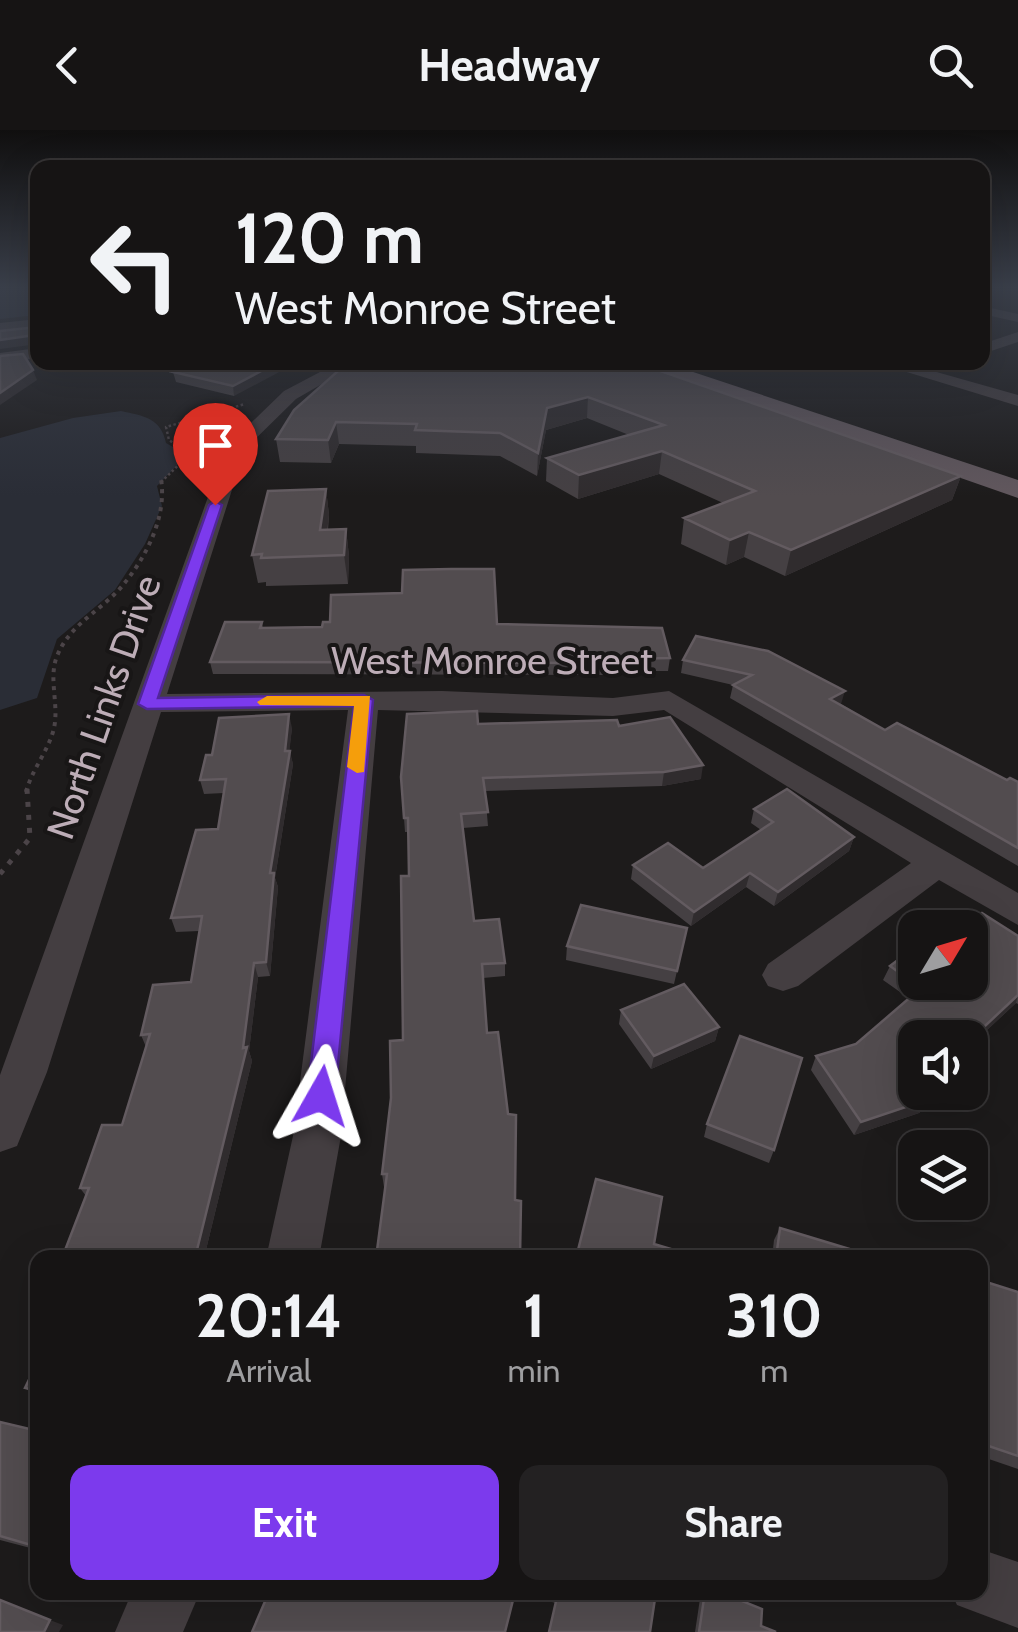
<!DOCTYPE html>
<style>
:root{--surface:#161414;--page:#232122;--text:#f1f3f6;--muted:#9e9ea0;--line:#353334;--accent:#7c3aed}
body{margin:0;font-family:Cabin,sans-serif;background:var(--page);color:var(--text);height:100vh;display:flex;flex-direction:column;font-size:38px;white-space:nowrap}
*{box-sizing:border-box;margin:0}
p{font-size:32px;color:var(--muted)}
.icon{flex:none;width:55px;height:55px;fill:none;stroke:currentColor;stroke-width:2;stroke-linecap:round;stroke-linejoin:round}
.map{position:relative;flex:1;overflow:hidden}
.sheet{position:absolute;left:30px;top:1120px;width:958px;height:350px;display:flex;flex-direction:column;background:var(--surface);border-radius:20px;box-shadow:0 10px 40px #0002,0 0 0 2px var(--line)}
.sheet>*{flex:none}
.guide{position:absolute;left:30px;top:30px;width:960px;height:210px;border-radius:20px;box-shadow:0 10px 40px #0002,0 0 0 2px var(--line);background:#161414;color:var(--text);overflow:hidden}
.needle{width:65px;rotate:52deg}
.controls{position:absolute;left:898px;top:780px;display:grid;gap:20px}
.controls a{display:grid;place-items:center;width:90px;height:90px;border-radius:20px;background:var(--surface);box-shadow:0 10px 40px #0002,0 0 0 2px var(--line);font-size:50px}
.pin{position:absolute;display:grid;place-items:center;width:85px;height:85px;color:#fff;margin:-102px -42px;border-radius:50% 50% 50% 0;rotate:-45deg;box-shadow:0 0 10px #0007}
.pin .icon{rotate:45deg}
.me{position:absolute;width:110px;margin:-55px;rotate:6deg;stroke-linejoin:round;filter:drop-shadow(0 0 8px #0008)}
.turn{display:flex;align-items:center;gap:35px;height:210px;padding:0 40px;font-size:45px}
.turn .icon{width:130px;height:130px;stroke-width:2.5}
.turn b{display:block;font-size:70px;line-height:85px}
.eta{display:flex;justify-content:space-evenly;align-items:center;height:170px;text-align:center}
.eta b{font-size:60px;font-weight:800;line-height:70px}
.primary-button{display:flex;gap:20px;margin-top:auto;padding:20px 40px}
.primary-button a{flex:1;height:115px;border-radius:20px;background:var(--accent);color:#fff;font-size:40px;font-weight:800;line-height:115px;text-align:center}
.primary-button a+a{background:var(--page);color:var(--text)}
header{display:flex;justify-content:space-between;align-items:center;height:130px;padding:0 40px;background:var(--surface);font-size:45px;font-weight:800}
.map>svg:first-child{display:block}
.green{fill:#2a2d36}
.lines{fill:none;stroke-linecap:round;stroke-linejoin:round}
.path-far2{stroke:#4b4448;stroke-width:2.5;stroke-dasharray:2.5 2.5;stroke-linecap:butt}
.path-far1{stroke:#4b4448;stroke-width:4;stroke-dasharray:4 5;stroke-linecap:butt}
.path{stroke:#4b4448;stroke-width:5;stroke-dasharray:5 8;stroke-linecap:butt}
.minor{fill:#443e41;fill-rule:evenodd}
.major{fill:#61575d;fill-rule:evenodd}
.wall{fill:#454043}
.shaded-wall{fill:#302c2e}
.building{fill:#524c4f;stroke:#635b60;stroke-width:2.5}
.route{fill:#7c3aed;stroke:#51269a;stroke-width:2.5}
.slow{fill:#f59e0b}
.labels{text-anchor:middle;stroke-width:8;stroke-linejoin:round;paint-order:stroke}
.street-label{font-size:38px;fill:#bdadb7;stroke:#181616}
</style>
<header><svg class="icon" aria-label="back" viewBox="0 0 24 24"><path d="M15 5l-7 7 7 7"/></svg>Headway<svg class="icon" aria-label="search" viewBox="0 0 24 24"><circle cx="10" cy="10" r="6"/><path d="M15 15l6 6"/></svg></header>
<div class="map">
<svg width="1018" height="1502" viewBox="0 0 1018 1502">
<rect width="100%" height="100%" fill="#1d1b1b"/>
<g class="green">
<path d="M37 157V185L0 189V160Z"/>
<path d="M121 281C144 286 161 288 166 313L187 325 157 356 162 376 145 414 115 460 57 509 37 568 0 580V308L73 288Z"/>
</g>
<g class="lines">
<path class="path-far2" d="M161 352 189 325 169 310 166 297 245 274"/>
<path class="path-far1" d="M26 662C32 639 49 620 54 598 59 576 49 550 56 529 68 494 102 481 123 455 147 426 167 386 161 349"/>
<path class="path" d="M0 744 30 708 27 659"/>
<g class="minor">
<path d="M982 176 1018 184V192L982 184Z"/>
<path d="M38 189V198L0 203V193Z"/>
<path d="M1018 202V212L982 224V214Z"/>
<path d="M38 218V228L0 233V223Z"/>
<path d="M339 232H360L296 269 245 319 167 564 442 561 613 568 669 561 1018 763V795L939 750 798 856 783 861 768 856 762 845 768 834 911 733 664 580 613 586 378 580 341 1006 319 1128H266L293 1006 348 580 161 582 47 942 17 1016 0 1022V945L226 317 284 261Z"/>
<path d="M874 232 915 237 951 232 933 241 1018 265V276Z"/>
<path d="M980 1419 1018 1432V1498L957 1475 951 1462H980Z"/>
<path d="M132 1462H200L183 1502H115Z"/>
</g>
<path class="major" d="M629 232H663L1018 350V368Z"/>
</g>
<g class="wall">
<path d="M116 232H248L234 266 176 252 173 242 186 237Z"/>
<path d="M635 232 961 346 952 370 785 446 744 427 726 435 681 414 684 388 723 373 659 344 578 369 546 351 547 328 629 305 587 288 546 300 537 346 500 326 416 323V316L339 314 331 333 280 332 276 309 294 280Z"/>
<path d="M326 359 329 385 328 400 346 399 349 426 348 454 266 456V452L258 453 252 425Z"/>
<path d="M262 492 263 498 497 494 670 528 668 541H618L617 545 213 544 210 532Z"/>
<path d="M696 506 841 574 885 600 1007 650 1018 652V736L730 568 733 555 681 543 683 530Z"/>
<path d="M478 594 619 596 701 649 662 656 485 661 488 696 463 698 474 791 505 833V846L483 848 386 1057H384L382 1044 403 910 409 746 408 702H405L401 647Z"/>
<path d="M292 598 289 621 293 634 275 748 278 757 270 846 258 847 249 921 252 931 204 1128H62L86 1066 80 1058 122 995 146 917 141 905 191 852 199 801 176 802 171 788 218 699 224 663 204 664 200 650 212 625Z"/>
<path d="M754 679 854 707 849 721 774 776 746 757 691 796 631 749 633 735 703 738 761 700 751 693Z"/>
<path d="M970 793 1018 806V874L1016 873 973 913 981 918 973 932 915 962H941L919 983 854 1005 811 940 816 926 856 914 910 869 883 850 890 836Z"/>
<path d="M687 798 674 854 566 830 567 816Z"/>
<path d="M621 880 719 897 715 911 651 939 619 894Z"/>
<path d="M707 994 774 1020 769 1033 704 1007Z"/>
<path d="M780 1098 856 1128H772L774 1110Z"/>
<path d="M983 1151 1018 1162V1339L980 1326V1155Z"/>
<path d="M38 1231V1268L25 1258Z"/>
<path d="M0 1292 38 1301V1420L0 1410Z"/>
<path d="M269 1462H656L556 1473 516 1463Z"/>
<path d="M701 1462H720L761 1496 776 1502H695Z"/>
</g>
<g class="shaded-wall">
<path d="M35 205 38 214 0 219V210Z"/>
<path d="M278 232H298L234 266 233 256Z"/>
<path d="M33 240 37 250 0 275V263Z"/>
<path d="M588 267 587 288 546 300 537 346 538 323 547 278Z"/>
<path d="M336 292 339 314 331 333 328 310Z"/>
<path d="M662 321 659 344 578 369 579 345Z"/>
<path d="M961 346 952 370 785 446 791 420Z"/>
<path d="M326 359 329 385 324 427 320 400Z"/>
<path d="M346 399 349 426 348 454 344 425Z"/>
<path d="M749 402 744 427 726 435 730 410Z"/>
<path d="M845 561 841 574 826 583 830 569Z"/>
<path d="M289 584 292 598 288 635 285 621Z"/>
<path d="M290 621 293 634 275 748 278 757 270 846 266 832 270 743Z"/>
<path d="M703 635 701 649 662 656 664 642Z"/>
<path d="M854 707 849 721 774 776 778 762Z"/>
<path d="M750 743 746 757 691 796 694 782Z"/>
<path d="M254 833 258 847 249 921 252 931 204 1128H195L243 918Z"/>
<path d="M1018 865 1016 873 970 916V910Z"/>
<path d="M719 897 715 911 651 939 654 926Z"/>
<path d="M935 962H941L919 983 854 1005 861 992Z"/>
<path d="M50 1490 63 1495 59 1502H44Z"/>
</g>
<g class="building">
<path d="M38 197V214L35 205 0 210V201Z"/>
<path d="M23 224 33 240 0 263V226Z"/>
<path d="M200 232H248V236L260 232H278L233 256 173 242Z"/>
<path d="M356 232H635L961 346 791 420 749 402 730 410 684 388 755 361 662 321 579 345 547 328 664 295 588 267 547 278 538 323 500 303 415 300 417 294 336 292 328 310 276 309 294 280 338 241Z"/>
<path d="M326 359 320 400 346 399 344 425 261 428 262 424 252 425 268 361Z"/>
<path d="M451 439H494L497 494 662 498 670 528 618 529V533L210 532 225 492H262L260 498 322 497 323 492H330L331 465 402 463 403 440Z"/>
<path d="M696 506 768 521 845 561 830 569 885 600 897 593 1007 650 1010 648 1018 652V718L733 555 752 545 683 530Z"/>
<path d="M477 581 478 594 617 590 619 596 670 587 703 635 664 642 483 648 488 682 461 684 474 791 499 789 505 833 482 834 487 903 498 902 508 984 516 985 515 1070 521 1071 520 1128H376L387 1044H382L391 968 390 911 403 910 401 746H409L408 688H404L401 647 407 584Z"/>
<path d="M289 584 285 621H290L270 743H274L266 832 254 833 243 918 247 917 195 1128H62L89 1058H80L102 995H122L150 904 141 905 153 855 191 852 202 786 171 788 196 700 218 699 226 649 200 650 206 625H212L219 588Z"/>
<path d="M787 659 854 707 778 762 750 743 694 782 633 735 668 713 703 738 773 692 754 679Z"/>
<path d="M581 775 687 798 677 841 567 816Z"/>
<path d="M982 783 1018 806V865L970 910V908H915V962H935L927 970 861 992 816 926 856 914 921 858 890 836 915 817V852H970V798H940L957 785 970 793Z"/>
<path d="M684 854 719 897 654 926 621 880Z"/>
<path d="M740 906 802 928 774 1020 707 994Z"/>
<path d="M970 910 981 918 970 929Z"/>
<path d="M596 1049 662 1067 654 1114 701 1128H576Z"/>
<path d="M780 1098 856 1121V1128H776Z"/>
<path d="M983 1151 1018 1162V1326L980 1313V1168L984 1169Z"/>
<path d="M38 1231V1261L25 1258Z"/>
<path d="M0 1292 38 1301V1417L0 1406Z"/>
<path d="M269 1462H515L505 1502H252Z"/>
<path d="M538 1462H656L650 1502H549L557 1467Z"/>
<path d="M705 1462H720L762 1479 761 1496 776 1502H699Z"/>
<path d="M0 1470 50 1490 44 1502H0Z"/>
</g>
<linearGradient id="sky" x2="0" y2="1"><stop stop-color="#100f0f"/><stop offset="0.43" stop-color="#3a3f4a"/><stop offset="1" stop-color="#3a3f4a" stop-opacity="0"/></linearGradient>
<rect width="1018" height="366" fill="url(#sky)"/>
<path class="route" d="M215 371 222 375 158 568 364 565 373 570 335 966 331 975 321 978 311 975 307 966 354 576 147 579 138 574 209 375Z"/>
<path class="slow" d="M267 566H370L364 642 357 643 347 637 354 576 260 575 257 572Z"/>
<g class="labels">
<g class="street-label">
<text x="492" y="544">West Monroe Street</text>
<text transform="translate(104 577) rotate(-71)" y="13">North Links Drive</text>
</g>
</g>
</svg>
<div class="controls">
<a><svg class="needle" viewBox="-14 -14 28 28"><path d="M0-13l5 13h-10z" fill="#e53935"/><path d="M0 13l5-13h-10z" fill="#9e9ea0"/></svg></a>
<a><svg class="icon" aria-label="sound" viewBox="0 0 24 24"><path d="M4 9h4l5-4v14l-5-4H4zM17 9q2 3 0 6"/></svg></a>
<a><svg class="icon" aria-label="layers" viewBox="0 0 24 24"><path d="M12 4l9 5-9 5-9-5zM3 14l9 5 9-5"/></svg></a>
</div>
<div class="pin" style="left:215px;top:375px;background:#d93025"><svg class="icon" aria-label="arrive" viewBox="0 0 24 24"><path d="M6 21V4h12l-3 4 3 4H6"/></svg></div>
<svg class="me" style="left:321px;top:966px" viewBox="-20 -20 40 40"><path d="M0-17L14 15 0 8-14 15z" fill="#7c3aed" stroke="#fff" stroke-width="4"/></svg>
<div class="guide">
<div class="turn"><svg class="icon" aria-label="left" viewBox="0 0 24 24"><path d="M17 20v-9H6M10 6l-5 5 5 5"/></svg><div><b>120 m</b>West Monroe Street</div></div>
</div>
<section class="sheet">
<div class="eta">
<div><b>20:14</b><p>Arrival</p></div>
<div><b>1</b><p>min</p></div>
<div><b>310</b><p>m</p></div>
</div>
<div class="primary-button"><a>Exit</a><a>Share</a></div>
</section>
</div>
